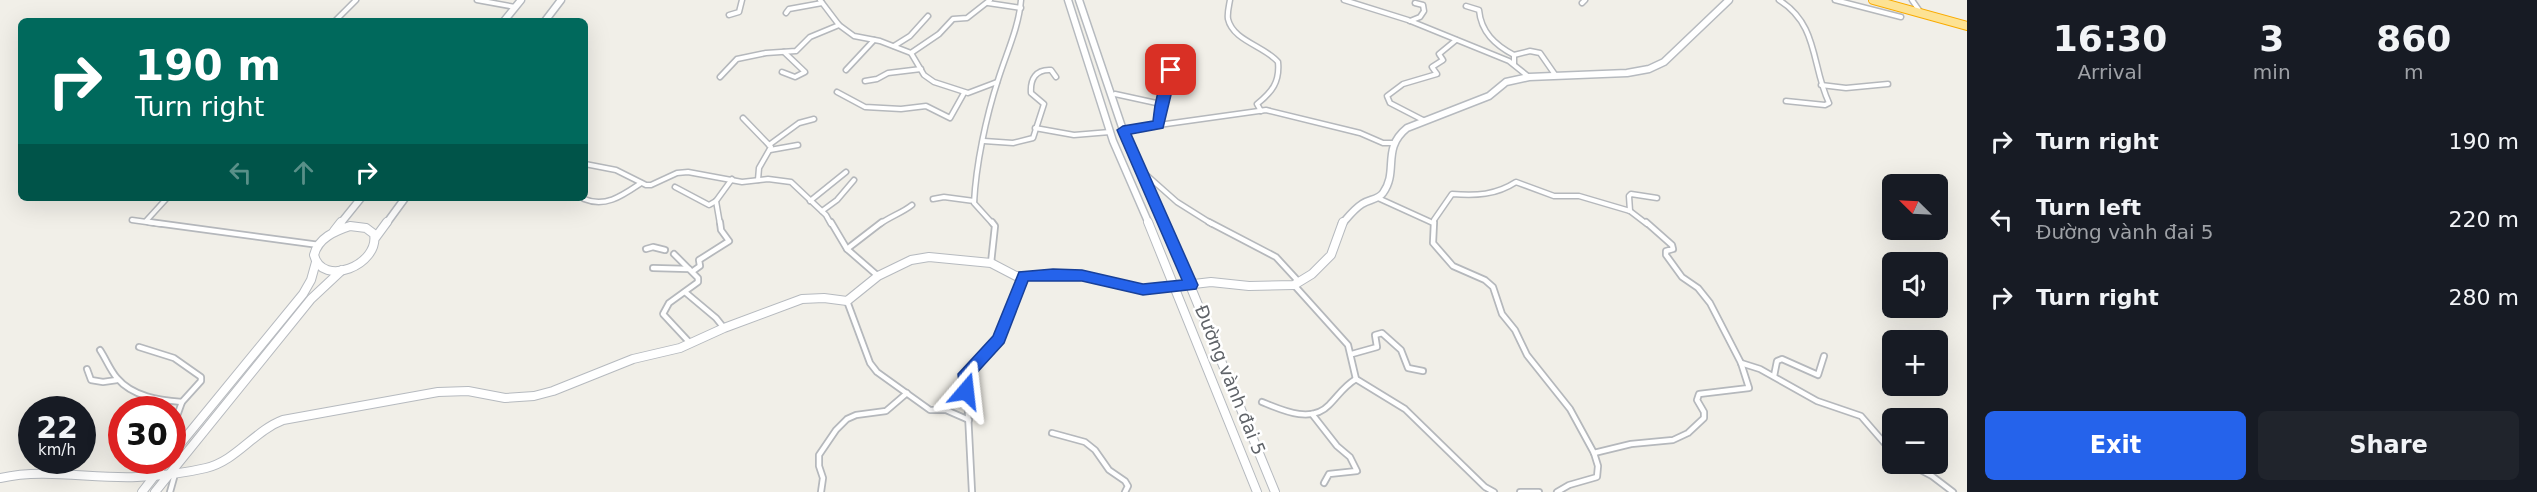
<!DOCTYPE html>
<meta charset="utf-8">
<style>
:root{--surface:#171b24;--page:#20242c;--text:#f1f3f6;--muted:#9ea1a6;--accent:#2563eb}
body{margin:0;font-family:"DejaVu Sans",sans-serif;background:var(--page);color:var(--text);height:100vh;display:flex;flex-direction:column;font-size:22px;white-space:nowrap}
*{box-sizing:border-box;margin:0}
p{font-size:20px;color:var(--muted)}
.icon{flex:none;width:33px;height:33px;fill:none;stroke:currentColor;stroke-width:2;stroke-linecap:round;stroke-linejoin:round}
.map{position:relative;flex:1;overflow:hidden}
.details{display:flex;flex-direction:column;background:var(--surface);width:570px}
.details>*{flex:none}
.hud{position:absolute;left:18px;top:18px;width:570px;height:183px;border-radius:9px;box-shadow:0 6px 24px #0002;background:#00695c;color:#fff;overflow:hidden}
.needle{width:39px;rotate:294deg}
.tools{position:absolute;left:1882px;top:174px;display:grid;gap:12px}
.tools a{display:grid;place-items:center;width:66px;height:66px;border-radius:9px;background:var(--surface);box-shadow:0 6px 24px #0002;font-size:30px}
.speed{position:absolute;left:18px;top:396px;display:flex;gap:12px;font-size:30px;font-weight:700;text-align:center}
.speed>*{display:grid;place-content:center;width:78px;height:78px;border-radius:50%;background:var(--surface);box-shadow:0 6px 24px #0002;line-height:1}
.speed small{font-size:15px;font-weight:400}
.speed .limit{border:9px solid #d22;background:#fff;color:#111}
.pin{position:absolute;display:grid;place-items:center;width:51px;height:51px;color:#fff;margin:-26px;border-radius:12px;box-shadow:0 3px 9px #0006}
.me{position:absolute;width:66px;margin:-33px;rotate:17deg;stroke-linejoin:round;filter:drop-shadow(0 0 4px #0008)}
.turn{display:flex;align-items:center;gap:21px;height:126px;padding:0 18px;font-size:27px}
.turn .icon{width:78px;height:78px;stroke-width:2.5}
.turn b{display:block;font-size:42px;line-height:51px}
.lanes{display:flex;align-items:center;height:57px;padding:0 18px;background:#0003;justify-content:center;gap:30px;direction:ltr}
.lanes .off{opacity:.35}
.eta{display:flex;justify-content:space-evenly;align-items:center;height:102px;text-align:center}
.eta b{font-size:36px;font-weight:800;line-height:42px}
.button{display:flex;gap:12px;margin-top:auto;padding:12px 18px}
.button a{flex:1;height:69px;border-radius:9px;background:var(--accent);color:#fff;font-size:24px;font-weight:800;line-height:69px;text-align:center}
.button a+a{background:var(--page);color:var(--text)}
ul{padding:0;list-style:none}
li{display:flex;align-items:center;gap:18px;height:78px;padding:0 18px}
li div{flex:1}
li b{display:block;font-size:22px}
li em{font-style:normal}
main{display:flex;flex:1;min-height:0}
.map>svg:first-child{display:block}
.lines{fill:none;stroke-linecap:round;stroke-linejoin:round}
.street-far1-casing{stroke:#b5b8bc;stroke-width:7}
.street-casing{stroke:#b5b8bc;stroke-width:8}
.secondary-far1-casing{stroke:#b6babf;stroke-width:9}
.secondary-casing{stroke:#b6babf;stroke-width:10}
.highway-casing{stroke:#f9ab00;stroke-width:10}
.street-far1{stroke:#fff;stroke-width:4}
.street{stroke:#fff;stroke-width:4.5}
.secondary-far1{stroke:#fff;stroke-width:6}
.secondary{stroke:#fff;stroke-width:8}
.highway{stroke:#fde293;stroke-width:8}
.route{fill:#2563eb;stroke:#184099;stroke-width:1.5}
.labels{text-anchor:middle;stroke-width:5;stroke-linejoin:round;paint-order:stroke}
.street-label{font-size:18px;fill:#5f6368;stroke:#fff}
</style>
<main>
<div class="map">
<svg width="1967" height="492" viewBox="0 0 1967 492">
<rect width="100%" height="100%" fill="#f1efe8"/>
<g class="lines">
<g class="street-far1-casing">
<g id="street-far1">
<path d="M477 0 515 7"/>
<path d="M820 0 839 25 854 36 880 41 911 53 924 75 934 82 968 93 997 82"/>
<path d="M1230 0C1229 6 1227 13 1228 19 1233 41 1265 46 1278 62 1280 82 1272 92 1257 104L1261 111"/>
<path d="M1344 0 1408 20 1509 61 1529 77"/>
<path d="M1779 0C1819 25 1811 65 1829 103L1825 105 1786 101"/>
<path d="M1835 0 1901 17"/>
<path d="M1912 0 1921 13"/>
<path d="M988 3 1021 8"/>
<path d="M1582 3 1585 0"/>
<path d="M1466 6 1479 10C1481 32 1495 45 1514 55V64"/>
<path d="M786 13 789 9 822 3"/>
<path d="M729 15 739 12 742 0"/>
<path d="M335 21 356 0"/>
<path d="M1410 21 1420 17 1424 11 1423 5 1415 3"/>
<path d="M894 46 910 36 928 16"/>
<path d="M911 53 939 34 953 19 967 18 990 0"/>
<path d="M1514 55 1530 51 1540 53 1556 76"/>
<path d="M846 70 874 40"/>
<path d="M782 72 795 77 805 72 784 52"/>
<path d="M720 77 737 59 766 53 796 51 810 37 839 25"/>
<path d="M865 81 877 79 888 73 921 69"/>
<path d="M1821 85 1846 88 1888 84"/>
<path d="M837 92 865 107 901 109 926 106 950 118 964 93"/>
<path d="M1115 94 1161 104"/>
<path d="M743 118 771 147 759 168 758 180"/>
<path d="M1423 120 1390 103 1387 96 1403 84 1437 74 1432 67 1443 60 1439 54 1456 40"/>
<path d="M1159 125 1161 104 1174 64 1168 53"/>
<path d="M1035 128 1074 135 1110 132"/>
<path d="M1123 130 1266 110 1360 133 1383 143H1393"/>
<path d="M984 141 1013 143 1033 138 1044 104 1031 93C1030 79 1036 69 1051 70L1056 77"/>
<path d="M769 145 799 123 814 119"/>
<path d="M770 150 798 145"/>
<path d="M585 164 616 170 646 185H651L677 173 688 172 742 182 768 179 791 182 826 215 831 224"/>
<path d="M1142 171 1177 202 1212 224"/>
<path d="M675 187 709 205 716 201 732 179"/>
<path d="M1378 198 1433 223"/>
<path d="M584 199C606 208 623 195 641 183"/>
<path d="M933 199 944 197 974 201"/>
<path d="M716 201 720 224"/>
<path d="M810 201 846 172"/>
<path d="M822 211 837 200 854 180"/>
<path d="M1630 211 1629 196 1631 194 1657 198"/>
<path d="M132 220 161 224"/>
<path d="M146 221 167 198"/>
<path d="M880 224C891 216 902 213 912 205"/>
<path d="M993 224 974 203C976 164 986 117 998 80 1006 54 1019 27 1021 0"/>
<path d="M1434 224V220L1452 194C1476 196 1496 195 1516 182L1554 196H1579L1630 211 1647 224"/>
</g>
</g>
<g class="street-casing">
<g id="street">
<path d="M149 222 319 245"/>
<path d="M831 222 847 249 878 276"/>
<path d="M1209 222 1276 257 1299 282"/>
<path d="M1434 222 1433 243 1453 266 1485 280 1493 287 1502 314 1515 330 1527 355 1570 409 1594 453"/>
<path d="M646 249 653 247 665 250"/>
<path d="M847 249 882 222"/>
<path d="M674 254 689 269"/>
<path d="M991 263 995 226 992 222"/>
<path d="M653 268 689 269 698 278V282L669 303 663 314 690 343"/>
<path d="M693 271 700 266 699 260 729 241 721 230 720 222"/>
<path d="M1294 285 1348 345 1356 379 1405 409 1485 487 1494 492"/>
<path d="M685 292 716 318 724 328"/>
<path d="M847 301 870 363 877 372 930 410H946L969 420"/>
<path d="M139 347 174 358 201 377V381L182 402 172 430"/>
<path d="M100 350C106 359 110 370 117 378 133 397 159 400 182 402"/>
<path d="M1352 354 1377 347 1375 335 1382 333 1401 350 1408 368 1423 371"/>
<path d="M1741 363 1760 369 1817 401 1861 416 1893 453"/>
<path d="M87 369 91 380 103 382 117 380"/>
<path d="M1774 376 1777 361 1782 359 1818 375 1824 356"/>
<path d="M1262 402C1282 410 1311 424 1329 405 1338 396 1344 386 1356 379"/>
<path d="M1312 414 1337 446 1350 457 1357 471 1329 474 1324 483"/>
<path d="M1052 433 1085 442 1095 450 1109 470 1125 481 1128 486 1125 492"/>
<path d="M1594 453 1631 444 1673 440 1688 433 1704 418V412L1697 400 1699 394 1749 388 1741 363 1710 303 1698 288 1682 277 1666 255V251L1673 249 1672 245 1646 222"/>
<path d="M1909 464 1932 476 1953 492"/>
<path d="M170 492 175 474"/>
<path d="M821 492 823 478 819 466V455L836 430 847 419 856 415 886 411 907 393"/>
<path d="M972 492 966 374 999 339 1023 276"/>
<path d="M1520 492H1539"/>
<path d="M1557 492 1569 485 1597 477 1598 466 1594 453"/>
</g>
</g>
<g class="secondary-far1-casing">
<g id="secondary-far1">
<path d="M1068 0 1113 141 1149 224"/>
<path d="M1079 0 1123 130 1164 224"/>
<path d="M504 21 521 0"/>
<path d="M545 21 561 0"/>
<path d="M340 224 361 198"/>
<path d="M386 224 405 198"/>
<path d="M1342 224C1348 217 1354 209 1362 204 1369 199 1378 200 1383 193 1399 171 1381 149 1407 128L1489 96 1506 82 1529 77 1627 73 1649 69 1664 62 1729 0"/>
</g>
</g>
<g class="secondary-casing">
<g id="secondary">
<path d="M1148 222 1257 492"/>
<path d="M1164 222 1275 492"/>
<path d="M350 226 366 228 374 234C380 265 322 288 314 255 318 238 335 231 350 226Z"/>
<path d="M334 231 341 222"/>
<path d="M376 237 387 222"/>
<path d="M172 454 303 294 311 280 316 262"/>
<path d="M0 478C45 468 91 479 137 477 159 476 185 473 206 468 236 461 254 431 283 420L438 392 468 391 505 398 534 396 553 391 633 359 680 348 724 328 802 299 824 298 847 301 878 276 911 260 929 257 991 263 1016 276H1082L1143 290 1211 282 1249 286 1294 285 1312 274 1331 255 1343 222"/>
<path d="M142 492 167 460"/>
<path d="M155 492 311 299 342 270"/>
</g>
</g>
<g class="highway-casing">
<path id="highway" d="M1873 0 1967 26"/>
</g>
<use href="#street-far1" class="street-far1"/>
<use href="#street" class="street"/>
<use href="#secondary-far1" class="secondary-far1"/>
<use href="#secondary" class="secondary"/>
<use href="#highway" class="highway"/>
</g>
<path class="route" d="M1171 66 1177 70 1163 128 1131 134 1198 285 1196 289 1143 295 1082 281H1028L1004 343 973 377 971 396 966 398 960 396 958 374 993 336 1019 272 1053 269 1082 270 1143 284 1182 280 1117 130 1123 126 1153 121C1154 109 1160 70 1171 66Z"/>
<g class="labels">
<g class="street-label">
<text transform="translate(1230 380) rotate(68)" y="6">Đường vành đai 5</text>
</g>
</g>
</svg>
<div class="tools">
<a><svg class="needle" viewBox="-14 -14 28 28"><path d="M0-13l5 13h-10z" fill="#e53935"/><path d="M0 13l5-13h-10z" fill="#9ea1a6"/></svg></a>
<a><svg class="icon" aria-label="sound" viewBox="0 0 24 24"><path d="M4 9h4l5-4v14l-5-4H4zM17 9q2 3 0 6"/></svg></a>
<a>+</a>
<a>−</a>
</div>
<div class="speed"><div>22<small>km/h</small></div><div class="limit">30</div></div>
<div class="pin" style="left:1171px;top:70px;background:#d93025"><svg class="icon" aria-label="arrive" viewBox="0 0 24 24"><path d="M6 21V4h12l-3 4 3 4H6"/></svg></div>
<svg class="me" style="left:966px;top:391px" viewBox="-20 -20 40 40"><path d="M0-17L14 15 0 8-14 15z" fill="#2563eb" stroke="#fff" stroke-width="4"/></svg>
<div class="hud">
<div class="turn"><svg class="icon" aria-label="right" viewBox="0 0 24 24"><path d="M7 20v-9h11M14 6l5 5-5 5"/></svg><div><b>190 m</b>Turn right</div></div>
<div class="lanes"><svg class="icon off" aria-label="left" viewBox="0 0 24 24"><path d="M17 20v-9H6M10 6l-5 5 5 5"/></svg><svg class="icon off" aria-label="ahead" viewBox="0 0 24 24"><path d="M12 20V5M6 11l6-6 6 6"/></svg><svg class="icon" aria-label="right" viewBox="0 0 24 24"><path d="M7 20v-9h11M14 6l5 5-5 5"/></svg></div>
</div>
</div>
<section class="details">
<div class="eta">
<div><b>16:30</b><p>Arrival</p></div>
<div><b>3</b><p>min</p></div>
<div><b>860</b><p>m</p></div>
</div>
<ul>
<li><svg class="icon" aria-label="right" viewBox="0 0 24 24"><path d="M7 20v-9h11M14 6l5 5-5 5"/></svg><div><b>Turn right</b></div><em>190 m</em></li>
<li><svg class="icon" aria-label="left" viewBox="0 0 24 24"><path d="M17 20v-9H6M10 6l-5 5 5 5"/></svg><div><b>Turn left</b><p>Đường vành đai 5</p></div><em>220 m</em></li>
<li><svg class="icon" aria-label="right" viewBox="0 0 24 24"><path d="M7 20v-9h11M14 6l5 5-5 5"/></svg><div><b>Turn right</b></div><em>280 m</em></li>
</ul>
<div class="button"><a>Exit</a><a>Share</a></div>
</section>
</main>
